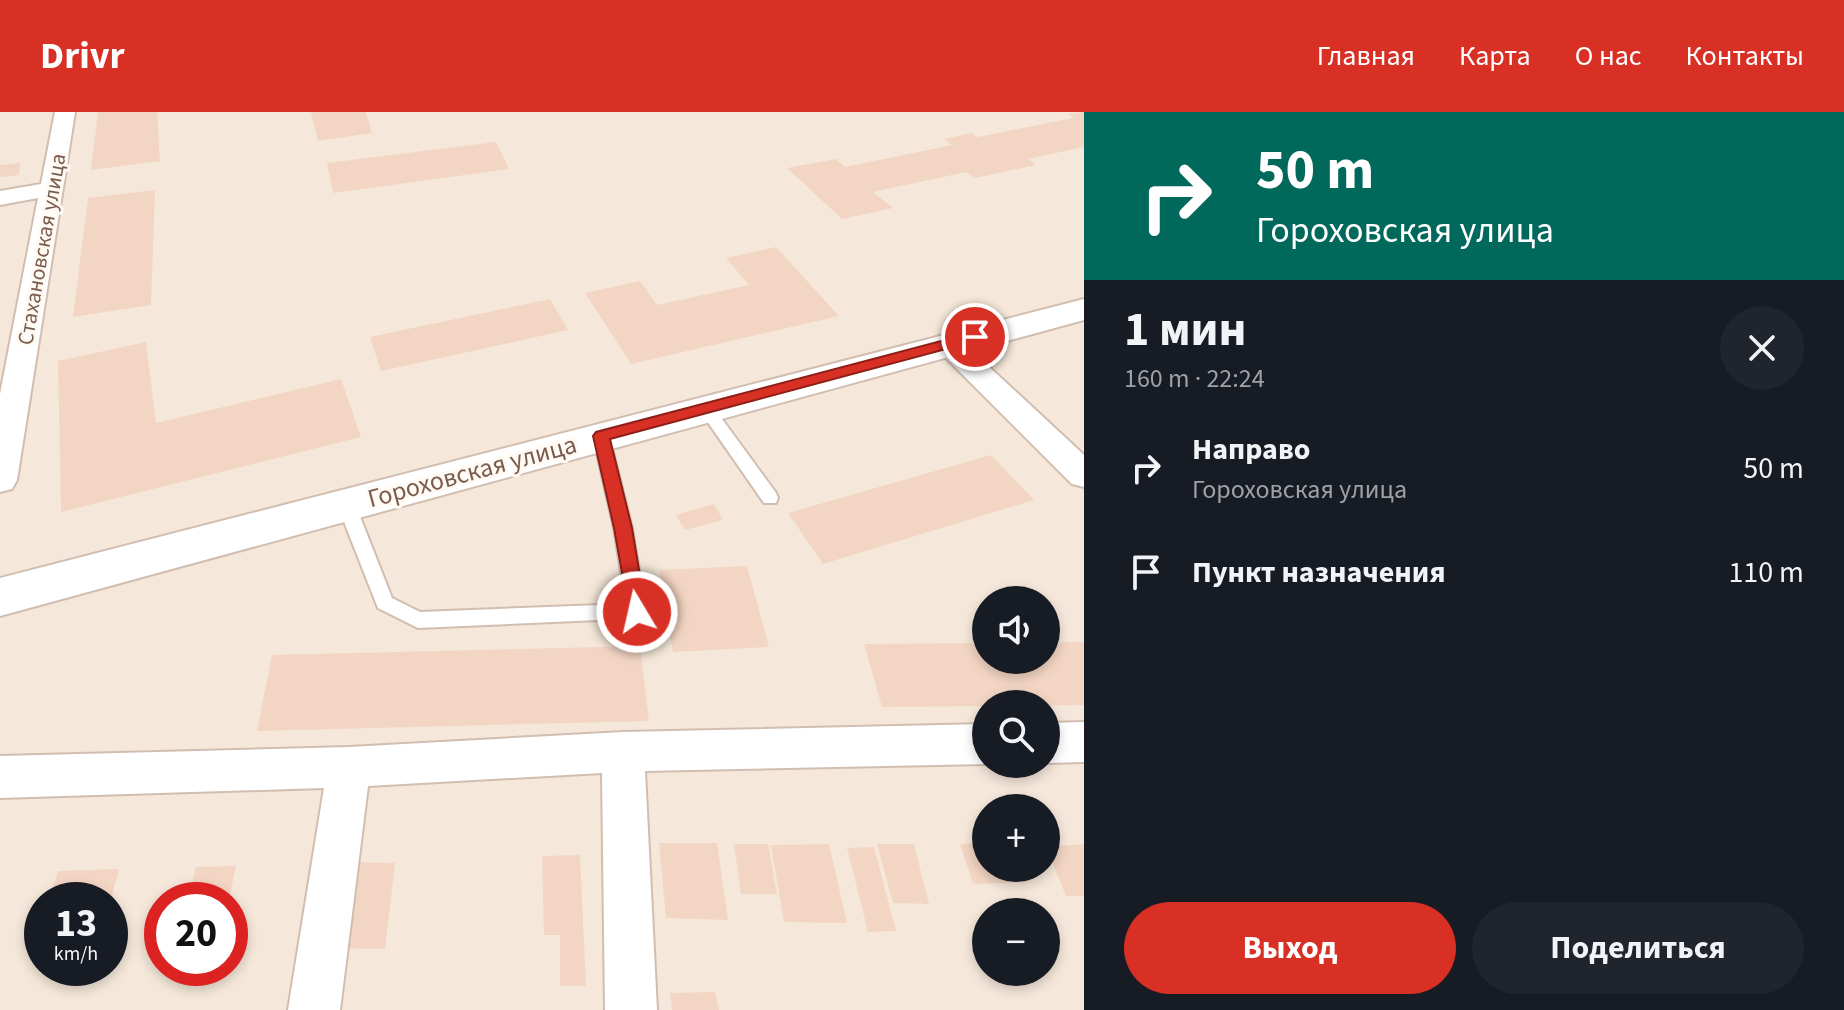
<!DOCTYPE html>
<html lang="ru">
<meta charset="utf-8">
<style>
:root{--surface:#171b24;--page:#20242c;--text:#f1f3f6;--muted:#9ea1a6;--accent:#d93025}
body{margin:0;font-family:"Source Sans 3",sans-serif;background:var(--page);color:var(--text);height:100vh;display:flex;flex-direction:column;font-size:30px;white-space:nowrap}
*{box-sizing:border-box;margin:0}
p{font-size:26px;color:var(--muted)}
.icon{flex:none;width:44px;height:44px;fill:none;stroke:currentColor;stroke-width:2;stroke-linecap:round;stroke-linejoin:round}
.map{position:relative;flex:1;overflow:hidden}
.details{display:flex;flex-direction:column;background:var(--surface);width:760px}
.details>*{flex:none}
.banner{background:#00695c;color:#fff;overflow:hidden}
.fabs{position:absolute;left:972px;top:474px;display:grid;gap:16px}
.fabs a{display:grid;place-items:center;width:88px;height:88px;border-radius:50%;background:var(--surface);box-shadow:0 4px 12px #0003;font-size:40px}
.speed{position:absolute;left:24px;top:770px;display:flex;gap:16px;font-size:40px;font-weight:700;text-align:center}
.speed>*{display:grid;place-content:center;width:104px;height:104px;border-radius:50%;background:var(--surface);box-shadow:0 4px 12px #0003;line-height:1}
.speed small{font-size:20px;font-weight:400}
.speed .limit{border:12px solid #d22;background:#fff;color:#111}
.pin{position:absolute;display:grid;place-items:center;width:68px;height:68px;color:#fff;margin:-34px;border:4px solid #fff;border-radius:50%;box-shadow:0 2px 8px #0007}
.me{position:absolute;width:88px;margin:-44px;rotate:351deg;stroke-linejoin:round;filter:drop-shadow(0 0 6px #0008)}
.turn{display:flex;align-items:center;gap:28px;height:168px;padding:0 40px;font-size:36px}
.turn .icon{width:104px;height:104px;stroke-width:2.5}
.turn b{display:block;font-size:56px;line-height:68px}
.round{display:grid;place-items:center;flex:none;width:84px;height:84px;border-radius:42px;background:var(--page)}
.head{display:flex;align-items:center;justify-content:space-between;height:136px;padding:0 40px}
h1{font-size:48px;font-weight:700;line-height:60px}
.button{display:flex;gap:16px;margin-top:auto;padding:16px 40px}
.button a{flex:1;height:92px;border-radius:48px;background:var(--accent);color:#fff;font-size:32px;font-weight:700;line-height:92px;text-align:center}
.button a+a{background:var(--page);color:var(--text)}
ul{padding:0;list-style:none}
li{display:flex;align-items:center;gap:24px;height:104px;padding:0 40px}
li div{flex:1}
li b{display:block;font-size:30px}
li em{font-style:normal}
header{display:flex;align-items:center;gap:48px;box-sizing:border-box;height:112px;padding:0 40px;background:var(--accent);color:#fff}
header strong{font-size:38px}
nav{display:flex;gap:44px;margin-inline-start:auto;font-size:28px}
main{display:flex;flex:1;min-height:0}
.map>svg:first-child{display:block}
.residential{fill:#f5e8da;fill-rule:evenodd}
.building{fill:#f3d5c3}
.lines{fill:none;stroke-linecap:round;stroke-linejoin:round}
.service-casing{stroke:#d1beb0;stroke-width:4}
.minor-casing{stroke:#d1beb0;stroke-width:4}
.tertiary-casing{stroke:#d1beb0;stroke-width:4}
.service{fill:#fff;fill-rule:evenodd}
.minor{fill:#fff;fill-rule:evenodd}
.tertiary{fill:#fff;fill-rule:evenodd}
.route{fill:#d93025;stroke:#8d1f18;stroke-width:2}
.labels{text-anchor:middle;stroke-width:6;stroke-linejoin:round;paint-order:stroke}
.far-street-label{font-size:22px;fill:#7a5c4d;stroke:#fffaf3}
.street-label{font-size:26px;fill:#7a5c4d;stroke:#fffaf3}
</style>
<header>
<strong>Drivr</strong>
<nav><a>Главная</a><a>Карта</a><a>О нас</a><a>Контакты</a></nav>
</header>
<main>
<div class="map">
<svg width="1084" height="898" viewBox="0 0 1084 898">
<rect width="100%" height="100%" fill="#fdf6ec"/>
<path class="residential" d="M0 0H1084V898H0ZM986 488H1046V548H986ZM986 592H1046V652H986ZM986 696H1046V756H986ZM42 788H110V856H42ZM162 788H230V856H162ZM986 800H1046V860H986Z"/>
<g class="building">
<path d="M98 0H157L160 49 91 58Z"/>
<path d="M311 0H366L372 21 318 29Z"/>
<path d="M1084 0V35L1028 47 1036 53 975 66 966 60 873 80 893 96 842 107 787 56 836 47 845 55 952 33 944 27 972 21 977 25 1074 6 1068 2Z"/>
<path d="M496 30 509 57 333 81 327 51Z"/>
<path d="M20 51 19 63 0 65V53Z"/>
<path d="M155 78 151 193 73 205 88 86Z"/>
<path d="M776 135 839 204 631 252 585 181 640 169 657 193 749 173 726 146Z"/>
<path d="M550 187 568 218 381 259 370 225Z"/>
<path d="M146 230 156 311 341 267 361 325 61 400 58 249Z"/>
<path d="M991 343 1034 388 823 452 788 401Z"/>
<path d="M714 392 723 408 685 418 676 403Z"/>
<path d="M747 454 769 535 673 540 659 458Z"/>
<path d="M1077 530H1084V593L882 595 864 532 986 531V548H1046V531Z"/>
<path d="M640 534 649 609 257 619 272 543Z"/>
<path d="M659 731H717L728 808 666 806Z"/>
<path d="M986 731V756H1026L1031 770 973 772 960 732Z"/>
<path d="M734 732H768L777 782H741Z"/>
<path d="M829 732 847 811 784 810 771 733Z"/>
<path d="M877 732H914L929 792 893 791Z"/>
<path d="M1084 732V784H1066L1046 735Z"/>
<path d="M874 735 896 819 868 820 847 736Z"/>
<path d="M580 743 586 874H560V823H544L542 744Z"/>
<path d="M341 750 395 751 385 837 328 836Z"/>
<path d="M236 754 229 788H188L196 755Z"/>
<path d="M119 757 111 788H49L58 759Z"/>
<path d="M715 880 719 898H672L670 881Z"/>
</g>
<g class="lines">
<g class="service-casing">
<g id="service">
<path d="M706 291 711 292 776 381 778 386 776 391H764L698 296Z"/>
<path d="M601 318 609 324 632 416 646 500 644 506 418 516 378 496 337 392 340 387 346 386 355 392 392 486 420 500 626 492 614 416 593 324Z"/>
</g>
</g>
<g class="minor-casing">
<g id="minor">
<path d="M55 0H75L17 368 12 377 0 380V282L38 86 0 93V79L41 72Z"/>
<path d="M947 222 957 225 1084 343V375L1072 372 937 237 933 231 937 225Z"/>
<path d="M1084 610V650L1046 651V611Z"/>
<path d="M986 612V652L645 659 657 898H605L602 661 368 674 340 898H288L324 676 0 686V644L349 635 623 620Z"/>
</g>
</g>
<g class="tertiary-casing">
<path id="tertiary" d="M1084 187V208L0 504V466Z"/>
</g>
<use href="#service" class="service"/>
<use href="#minor" class="minor"/>
<use href="#tertiary" class="tertiary"/>
</g>
<path class="route" d="M975 220 982 225 980 228 610 327 632 416 646 500 643 506H630L614 416 593 324 596 320Z"/>
<g class="labels">
<g class="far-street-label">
<text transform="translate(41 137) rotate(-80)" y="8">Стахановская улица</text>
</g>
<g class="street-label">
<text transform="translate(472 359) rotate(-15)" y="9">Гороховская улица</text>
</g>
</g>
</svg>
<div class="fabs">
<a><svg class="icon" aria-label="sound" viewBox="0 0 24 24"><path d="M4 9h4l5-4v14l-5-4H4zM17 9q2 3 0 6"/></svg></a>
<a><svg class="icon" aria-label="search" viewBox="0 0 24 24"><circle cx="10" cy="10" r="6"/><path d="M15 15l6 6"/></svg></a>
<a>+</a>
<a>−</a>
</div>
<div class="speed"><div>13<small>km/h</small></div><div class="limit">20</div></div>
<div class="pin" style="left:975px;top:225px;background:#d93025"><svg class="icon" aria-label="arrive" viewBox="0 0 24 24"><path d="M6 21V4h12l-3 4 3 4H6"/></svg></div>
<svg class="me" style="left:637px;top:500px" viewBox="-20 -20 40 40"><circle r="17" fill="#d93025" stroke="#fff" stroke-width="3"/><path d="M0-11L8 9 0 5-8 9z" fill="#fff"/></svg>
</div>
<section class="details">
<div class="banner">
<div class="turn"><svg class="icon" aria-label="right" viewBox="0 0 24 24"><path d="M7 20v-9h11M14 6l5 5-5 5"/></svg><div><b>50 m</b>Гороховская улица</div></div>
</div>
<div class="head"><div><h1>1 мин</h1><p>160 m · 22:24</p></div><a class="round"><svg class="icon" aria-label="close" viewBox="0 0 24 24"><path d="M6 6l12 12M18 6L6 18"/></svg></a></div>
<ul>
<li><svg class="icon" aria-label="right" viewBox="0 0 24 24"><path d="M7 20v-9h11M14 6l5 5-5 5"/></svg><div><b>Направо</b><p>Гороховская улица</p></div><em>50 m</em></li>
<li><svg class="icon" aria-label="arrive" viewBox="0 0 24 24"><path d="M6 21V4h12l-3 4 3 4H6"/></svg><div><b>Пункт назначения</b></div><em>110 m</em></li>
</ul>
<div class="button"><a>Выход</a><a>Поделиться</a></div>
</section>
</main>
